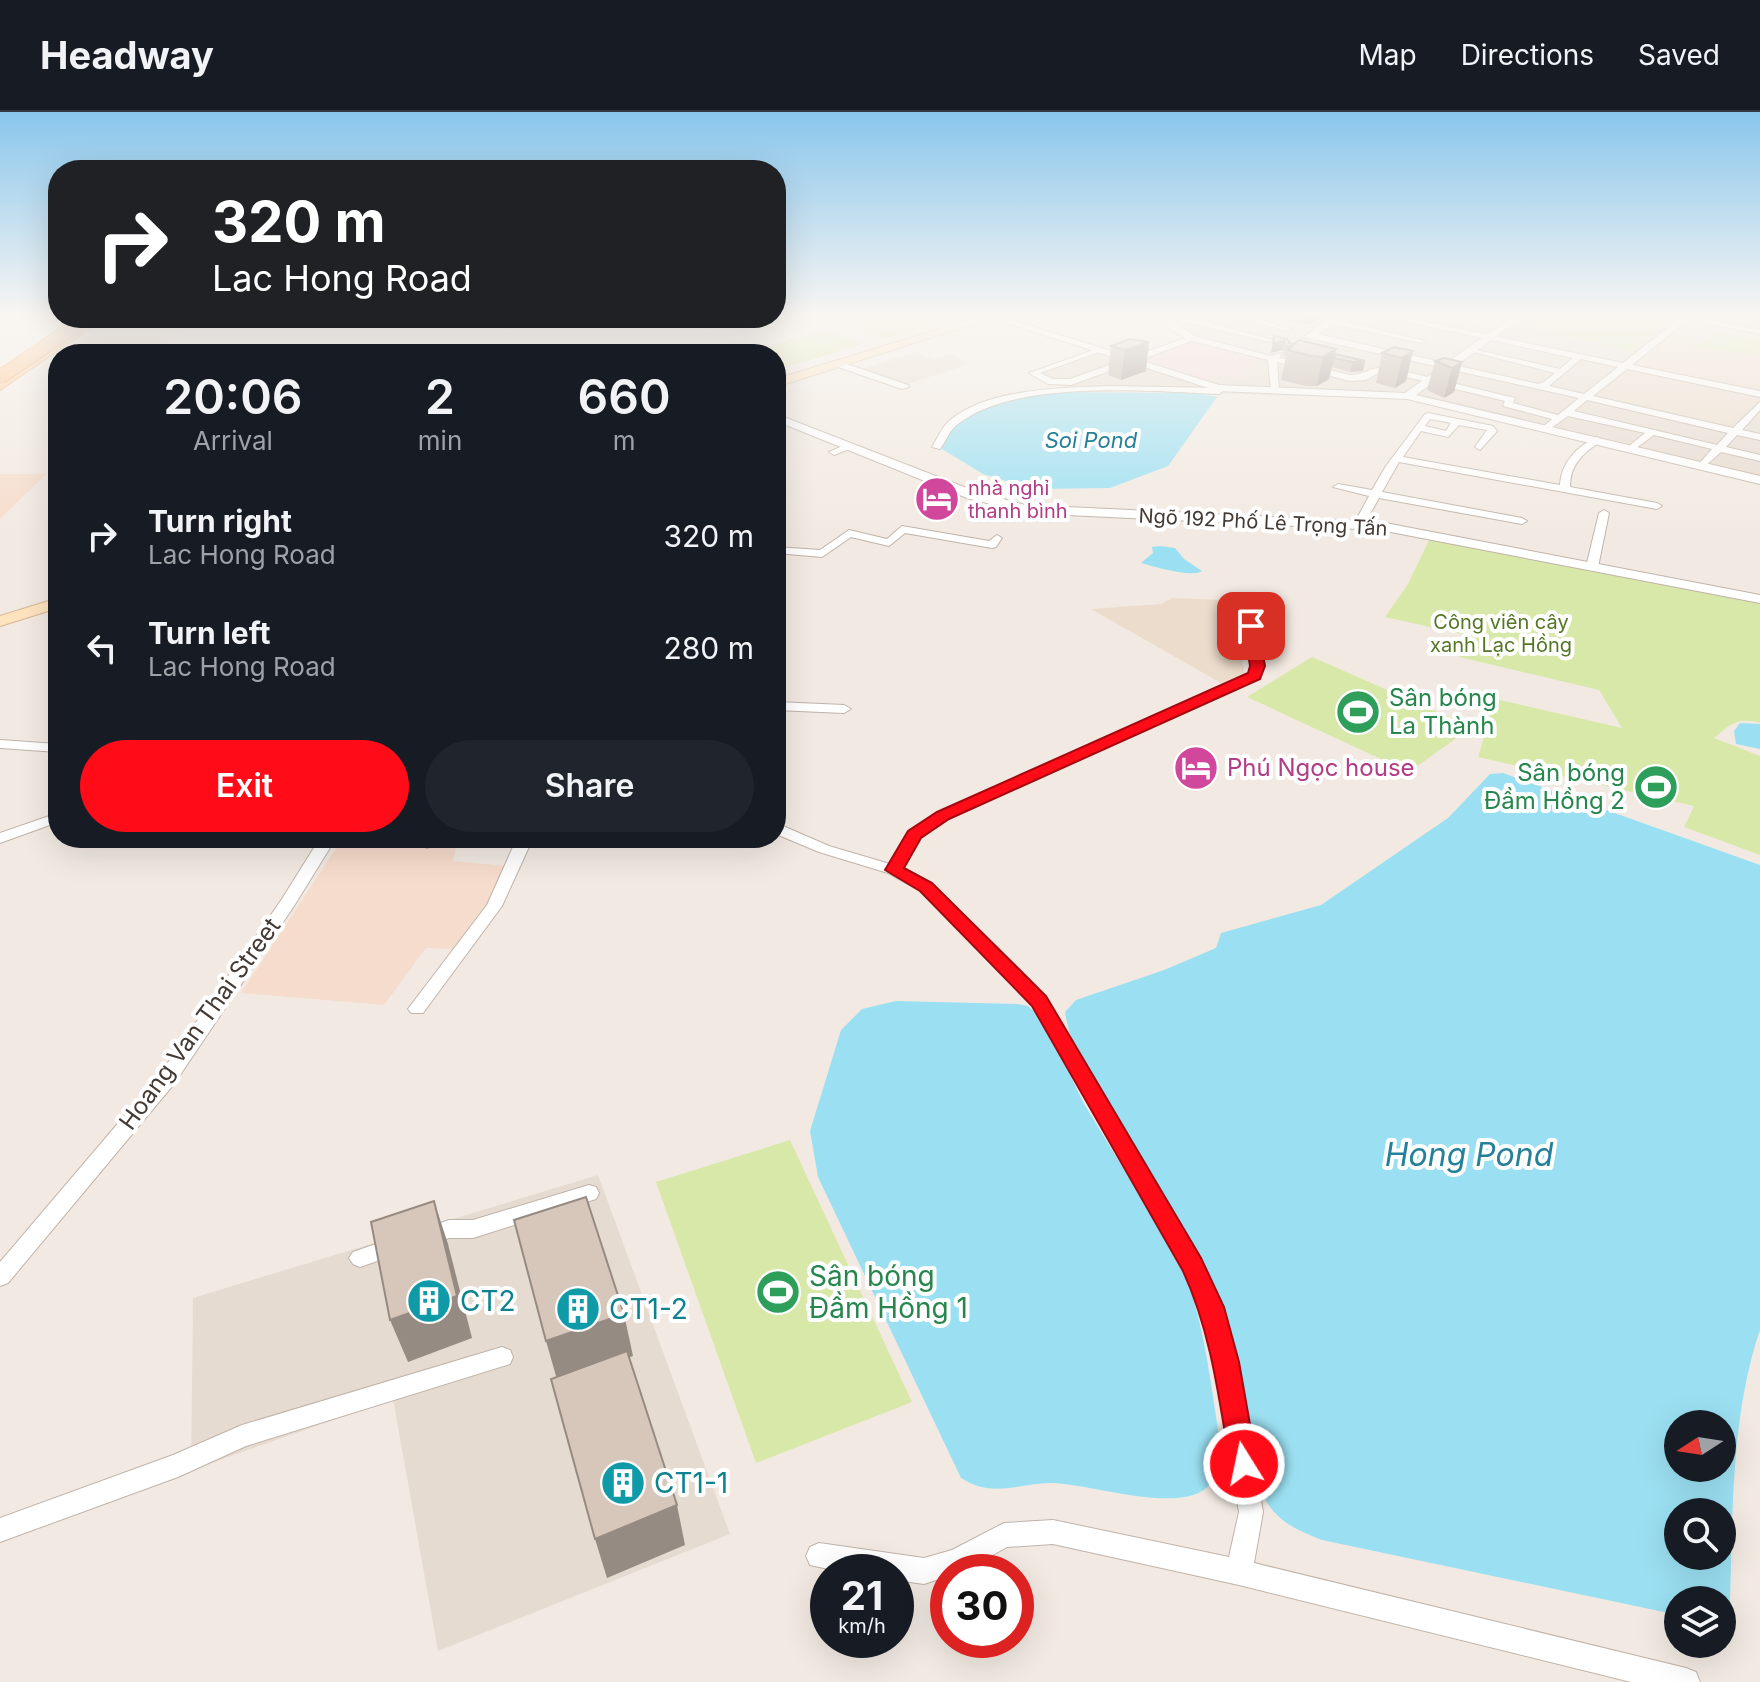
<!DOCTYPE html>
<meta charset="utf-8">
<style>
:root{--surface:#171b24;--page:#20242c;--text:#f1f3f6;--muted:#9ea1a6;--line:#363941;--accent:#ff0c18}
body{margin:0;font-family:Inter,sans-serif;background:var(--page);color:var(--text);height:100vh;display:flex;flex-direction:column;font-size:30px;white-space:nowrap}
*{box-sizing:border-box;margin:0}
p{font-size:26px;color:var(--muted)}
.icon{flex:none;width:44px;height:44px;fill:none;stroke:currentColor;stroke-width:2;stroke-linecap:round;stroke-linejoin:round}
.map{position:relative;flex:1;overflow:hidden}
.details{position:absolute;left:48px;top:232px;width:738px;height:504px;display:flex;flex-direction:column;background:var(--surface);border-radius:32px;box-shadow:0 8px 32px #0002}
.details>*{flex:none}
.hud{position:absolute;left:48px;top:48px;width:738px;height:168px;border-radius:32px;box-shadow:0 8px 32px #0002;background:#202124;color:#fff;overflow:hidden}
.needle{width:52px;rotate:258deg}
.tools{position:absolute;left:1664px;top:1298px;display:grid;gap:16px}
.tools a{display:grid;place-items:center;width:72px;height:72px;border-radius:50%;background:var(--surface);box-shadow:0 8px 32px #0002;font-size:40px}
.speed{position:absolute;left:810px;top:1442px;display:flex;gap:16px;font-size:40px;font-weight:700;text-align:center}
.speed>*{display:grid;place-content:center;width:104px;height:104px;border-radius:50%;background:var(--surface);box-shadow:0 8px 32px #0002;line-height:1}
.speed small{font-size:20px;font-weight:400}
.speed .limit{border:12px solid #d22;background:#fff;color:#111}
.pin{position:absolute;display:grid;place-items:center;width:68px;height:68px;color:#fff;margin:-34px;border-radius:16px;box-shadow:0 4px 12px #0006}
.me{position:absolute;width:88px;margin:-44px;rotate:350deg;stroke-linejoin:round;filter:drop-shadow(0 0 6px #0008)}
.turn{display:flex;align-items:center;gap:28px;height:168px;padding:0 32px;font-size:36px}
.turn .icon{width:104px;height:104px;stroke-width:2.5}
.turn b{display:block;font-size:56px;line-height:68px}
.eta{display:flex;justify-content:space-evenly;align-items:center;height:136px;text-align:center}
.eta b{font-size:48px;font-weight:600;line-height:56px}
.primary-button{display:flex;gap:16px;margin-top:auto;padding:16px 32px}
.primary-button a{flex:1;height:92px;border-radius:48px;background:var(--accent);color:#fff;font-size:32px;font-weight:600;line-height:92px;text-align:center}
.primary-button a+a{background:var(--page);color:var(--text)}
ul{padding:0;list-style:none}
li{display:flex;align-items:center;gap:24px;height:112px;padding:0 32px}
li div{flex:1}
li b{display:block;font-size:30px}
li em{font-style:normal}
header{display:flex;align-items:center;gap:48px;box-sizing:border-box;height:112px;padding:0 40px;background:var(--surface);border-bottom:2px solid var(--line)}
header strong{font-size:38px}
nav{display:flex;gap:44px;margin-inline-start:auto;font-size:28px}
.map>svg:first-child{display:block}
.residential{fill:#e6dbd0}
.commercial{fill:#f6dccc}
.education{fill:#ecdccb}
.medical{fill:#f4d5d7}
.green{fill:#d8e8a9}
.parking{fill:#e2dedb}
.water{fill:#9be0f2;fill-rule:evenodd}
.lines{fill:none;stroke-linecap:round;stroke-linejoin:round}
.minor-casing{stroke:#c0b3a8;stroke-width:2}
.tertiary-casing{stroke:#c0b3a8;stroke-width:2}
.secondary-casing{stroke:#d7b792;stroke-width:2}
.primary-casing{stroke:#e7a15b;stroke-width:2}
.minor{fill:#fff;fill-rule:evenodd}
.tertiary{fill:#fff;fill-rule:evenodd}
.secondary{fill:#ffe3bf;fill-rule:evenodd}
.primary{fill:#ffc98e;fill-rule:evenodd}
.trunk-bridge-casing{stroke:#e27b2c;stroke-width:15;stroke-linecap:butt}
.trunk-bridge{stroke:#ffba77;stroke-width:14}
.wall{fill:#b9aaa0}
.shaded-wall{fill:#968b82}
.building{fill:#d7c6ba;stroke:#968b82;stroke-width:2}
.route{fill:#ff0c18;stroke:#a60810;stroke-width:2}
.labels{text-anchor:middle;stroke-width:8;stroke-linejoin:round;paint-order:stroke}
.far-hotel-label{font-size:20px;fill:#b23c85;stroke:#fff;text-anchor:start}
.far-street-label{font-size:20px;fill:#443a33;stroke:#fff}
.far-park-label{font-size:20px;fill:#547625;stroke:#fff}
.far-water-label{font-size:22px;font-style:italic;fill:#25809a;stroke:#fff}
.leisure-label{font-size:24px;fill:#27864d;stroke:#fff;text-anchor:start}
.hotel-label{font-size:24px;fill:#b23c85;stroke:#fff;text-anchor:start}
.street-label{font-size:24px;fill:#443a33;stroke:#fff}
.near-leisure-label{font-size:28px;fill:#27864d;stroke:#fff;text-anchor:start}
.near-culture-label{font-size:28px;fill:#0d838f;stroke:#fff;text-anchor:start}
.near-water-label{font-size:32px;font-style:italic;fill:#25809a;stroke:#fff}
</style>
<header>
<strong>Headway</strong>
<nav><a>Map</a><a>Directions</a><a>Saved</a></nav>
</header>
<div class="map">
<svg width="1760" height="1570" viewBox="0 0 1760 1570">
<rect width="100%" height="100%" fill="#f2eae2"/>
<g class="residential">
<path d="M1177 204H1427L1496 215 1508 204H1760V372L1406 287 1070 277 1027 260 1094 238 1139 242 1185 226 1160 212Z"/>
<path d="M914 240 934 247 951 242 970 252 904 273 863 257Z"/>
<path d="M598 1063 730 1422 438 1539 393 1287 191 1358 193 1186Z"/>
</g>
<g class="commercial">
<path d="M98 218 181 219 151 242H63Z"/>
<path d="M0 362H46L0 407Z"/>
<path d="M342 727 456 736 453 749 507 754 486 796 457 837 426 836 384 893 241 881Z"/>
</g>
<g class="education">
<path d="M1686 210 1760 222V281L1632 253Z"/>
<path d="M1627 255 1760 284V286L1728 314 1597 283Z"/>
<path d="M1172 486 1223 488V500L1234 506 1245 562 1221 571 1091 497 1161 492Z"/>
</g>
<path class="medical" d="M1187 231H1197L1255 248 1254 252 1243 253 1244 266 1214 264 1210 266 1211 272 1145 251 1144 246Z"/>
<g class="green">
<path d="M825 204H961L886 227Z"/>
<path d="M1529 204H1666L1672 208 1633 239 1539 218 1541 214 1524 209Z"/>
<path d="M417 210 534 211 529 217 412 216Z"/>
<path d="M826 218 863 232 776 258V242H741Z"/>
<path d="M1718 220 1760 228V235L1751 243 1686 234 1701 233Z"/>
<path d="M1430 426 1760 491V611C1737 605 1731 612 1714 626L1760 644V743L1684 715 1694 694 1478 645 1491 601 1487 585 1622 616 1599 578 1459 545 1466 523 1385 505 1408 472Z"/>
<path d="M1312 545 1472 615 1409 660 1247 585Z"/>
<path d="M790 1028 912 1290 756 1351 656 1070Z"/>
</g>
<path class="parking" d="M1514 216 1554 221 1600 232 1585 244 1502 224Z"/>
<g class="water">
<path d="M1053 280 1198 281 1217 285 1168 354 1110 376 1033 377 983 362 942 337C943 292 1019 287 1053 280Z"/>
<path d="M1160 434 1175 436 1184 447 1202 459C1192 466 1155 455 1141 451L1153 441 1152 435Z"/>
<path d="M1740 611 1760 612V637L1736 632 1734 619Z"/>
<path d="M1503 661 1760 753V1218C1731 1303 1733 1400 1730 1489L1722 1496V1488H1678V1503L1322 1428C1305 1421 1288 1415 1275 1401 1241 1364 1245 1255 1228 1207 1205 1144 1148 1064 1112 1005 1093 973 1071 939 1065 900L1076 888 1164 858 1216 836 1221 821 1321 793 1448 706 1490 662ZM1678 1312H1722V1356H1678ZM1678 1400H1722V1444H1678Z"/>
<path d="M896 889 1018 892 1028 894 1043 907 1084 992 1180 1149C1204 1206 1210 1268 1220 1329 1219 1342 1220 1359 1211 1371 1186 1406 1086 1370 1050 1371 1016 1372 992 1386 961 1366L818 1065 810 1019 841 918 862 897Z"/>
</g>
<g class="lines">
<g class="minor-casing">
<g id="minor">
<path d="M1175 204H1186L1273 228 1269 230 1177 208 1174 210 1194 224 1271 244 1281 241 1280 246 1350 263C1363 263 1374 254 1386 255L1515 286 1513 291 1558 303 1579 286 1304 225 1328 207 1344 204 1339 208 1425 229 1421 231 1333 212 1318 222 1538 272 1544 270 1555 261 1469 239 1473 237 1560 257 1573 246 1381 204H1397L1623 251 1680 206 1676 204H1692L1760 218V222L1688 208 1632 253 1760 279V285L1627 257 1593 284 1733 316 1760 290V298L1742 318 1760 322V328L1737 323 1726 335 1760 343V349L1721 340 1703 356 1698 353 1712 337 1654 323 1632 339 1629 338V334L1645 321 1568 304 1547 319 1542 316 1552 307 1503 294 1505 289 1382 259 1366 268 1350 269 1277 250 1279 278 1275 281 1271 278 1268 248 1192 229 1071 273 1048 272 1029 261 1099 236V240L1040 261 1053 267H1070L1185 226 1170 217 1165 209ZM1581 247 1618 255 1584 282 1549 274ZM1587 288 1728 321 1717 333 1574 299Z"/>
<path d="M1235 204H1248L1292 217 1288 219Z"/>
<path d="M704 206H712L713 211 748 206 710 216 706 214Z"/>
<path d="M838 249 908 273 909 275 902 277 835 254V250Z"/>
<path d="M1109 274 1219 276 1223 279 1219 282C1149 279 1015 267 958 312 950 317 946 329 940 337L932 335C937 327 942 315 949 309 988 276 1061 276 1109 274Z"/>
<path d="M1428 301 1493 314 1497 319 1480 338 1475 335 1487 318 1459 313 1448 325 1421 319 1403 345 1560 373C1561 351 1577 334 1597 325L1602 328 1600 330C1583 341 1570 353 1570 375L1657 391 1662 394 1657 397 1399 350 1382 380 1522 406 1527 409 1522 412 1379 386 1363 414H1355L1354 412 1369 384 1333 375 1338 372 1372 378 1386 354 1425 302ZM1430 307 1451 311 1446 319 1425 314Z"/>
<path d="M849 331 854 334 852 336 834 343 829 340Z"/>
<path d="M1604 398 1609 401 1598 455 1592 458 1586 455 1599 401Z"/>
<path d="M902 414 989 429 997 423 1002 426 996 435 992 436 905 421 889 434 851 425 822 445 776 441V435L820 438 849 418 887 427Z"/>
<path d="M1251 510 1257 514 1264 554 1260 567 948 707 920 726 903 756 932 771 1045 885 1200 1148 1223 1195 1237 1250 1263 1400 1254 1451 1686 1556 1696 1560 1700 1570H1631L1239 1473 1053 1432 1007 1435 966 1458 948 1460V1464L924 1472 896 1468V1460H842L810 1453 806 1444 810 1435 819 1431 924 1446 952 1438 1004 1411 1053 1408 1229 1445 1239 1400 1215 1250 1201 1195 1185 1159 1033 893 920 779 888 761 819 740 776 722V711L829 734 890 752 909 720 938 701 1249 562 1252 554 1245 514Z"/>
<path d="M776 590 844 593 851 597 844 601 776 598Z"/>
<path d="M0 628 58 632V640L0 636Z"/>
<path d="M58 701V710L0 731V721Z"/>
<path d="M320 726H336L294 794 174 972 8 1171 0 1174V1150L160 962 282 787Z"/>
<path d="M422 726H438L432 734 427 736 419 731Z"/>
<path d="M517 726H533L502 794 423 901H411L408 897 411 893 487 793Z"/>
<path d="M589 1073 596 1075 599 1081 596 1087 473 1126H449L426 1134 419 1131 416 1125 419 1119 449 1108H473Z"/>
<path d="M396 1125 403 1128 406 1134 403 1140 360 1155 353 1152 349 1146 353 1140Z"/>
<path d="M502 1235 510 1238 513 1245 510 1252 246 1334 178 1365 0 1430V1406L173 1343 242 1313Z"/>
</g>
</g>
<g class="tertiary-casing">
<g id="tertiary">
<path d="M1000 204 1219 273 1405 281 1512 204H1524L1416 283 1760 364V372L1407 287 1218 279 988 205Z"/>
<path d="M776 302 977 380 1025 393 1380 410 1760 483V491L1380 418 1025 401 967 386 776 309Z"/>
</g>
</g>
<g class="secondary-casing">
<g id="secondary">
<path d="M982 204H999L776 275V267Z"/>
<path d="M58 486V496L0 514V504Z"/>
</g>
</g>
<g class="primary-casing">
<path id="primary" d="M91 206H105L0 278V268Z"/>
</g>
<use href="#minor" class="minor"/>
<use href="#tertiary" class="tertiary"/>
<use href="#secondary" class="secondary"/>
<use href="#primary" class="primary"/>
<g class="trunk-bridge-casing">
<path id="trunk-bridge" d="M0 265 87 206"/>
</g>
<use href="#trunk-bridge" class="trunk-bridge"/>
</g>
<g class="wall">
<path d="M1264 204H1324L1308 213Z"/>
<path d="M1274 224 1289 231 1365 249 1363 259 1350 260 1332 255 1329 267 1317 274H1306L1281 268 1286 244H1284L1282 238 1271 241Z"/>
<path d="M1130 227 1146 259 1121 268 1108 263 1111 234Z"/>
<path d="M1413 239 1406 269 1395 276 1376 271 1382 241Z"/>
<path d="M1435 249 1462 250 1454 280 1444 286 1427 278Z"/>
</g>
<g class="shaded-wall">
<path d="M1310 204H1324L1308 213Z"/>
<path d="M1284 229 1282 238 1271 241 1273 231Z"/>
<path d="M1149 230 1146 259 1121 268 1125 238Z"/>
<path d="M1336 237 1329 267 1317 274 1323 245Z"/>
<path d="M1413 239 1406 269 1395 276 1402 246Z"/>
<path d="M1365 249 1363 259 1350 260 1353 250Z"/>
<path d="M1462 250 1454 280 1444 286 1452 256Z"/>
<path d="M434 1089 448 1132 472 1226 408 1250 390 1208Z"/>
<path d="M624 1202 633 1244 558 1271 546 1229Z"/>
<path d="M677 1393 685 1433 607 1466 595 1427Z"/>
</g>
<g class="building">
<path d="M1274 224 1287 227 1289 231 1294 232 1290 235 1285 234 1284 229 1273 231Z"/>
<path d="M1130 227 1149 230 1125 238 1111 234Z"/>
<path d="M1299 228 1336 237 1323 245 1312 244 1287 238Z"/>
<path d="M1394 235 1413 239 1402 246 1382 241Z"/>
<path d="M1335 242 1365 249 1353 250 1334 246Z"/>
<path d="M1444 246 1462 250 1452 256 1435 249Z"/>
<path d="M586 1085 624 1202 546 1229 514 1108Z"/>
<path d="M434 1089 457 1184 390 1208 371 1110Z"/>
<path d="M627 1239 677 1393 595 1427 551 1267Z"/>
</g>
<linearGradient id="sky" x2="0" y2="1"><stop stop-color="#89c6ec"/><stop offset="0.48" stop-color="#f9f6f2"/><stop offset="1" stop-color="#f9f6f2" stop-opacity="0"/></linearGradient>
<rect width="1760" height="424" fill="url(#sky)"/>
<path class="route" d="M1251 510 1258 514 1265 554 1260 567 949 707 921 726 904 756 932 771 1046 884 1201 1146 1224 1195 1239 1250 1257 1352 1253 1361 1244 1365 1234 1361 1230 1352C1219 1286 1211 1220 1183 1159L1032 894 920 779 885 758 908 719 937 700 1248 561 1250 554 1244 514Z"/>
<defs>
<g id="hotel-disc" transform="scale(2.3)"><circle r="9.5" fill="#d1479c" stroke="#fff"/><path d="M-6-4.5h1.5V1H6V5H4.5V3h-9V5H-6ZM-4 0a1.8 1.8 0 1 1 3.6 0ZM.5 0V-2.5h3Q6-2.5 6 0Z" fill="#fff"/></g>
<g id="stadium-disc" transform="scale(2.3)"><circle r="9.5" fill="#2e9e5b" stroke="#fff"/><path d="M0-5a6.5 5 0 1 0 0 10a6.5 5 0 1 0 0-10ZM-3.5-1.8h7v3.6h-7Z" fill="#fff"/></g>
<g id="building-disc" transform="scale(2.3)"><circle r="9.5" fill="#0f9aa8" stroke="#fff"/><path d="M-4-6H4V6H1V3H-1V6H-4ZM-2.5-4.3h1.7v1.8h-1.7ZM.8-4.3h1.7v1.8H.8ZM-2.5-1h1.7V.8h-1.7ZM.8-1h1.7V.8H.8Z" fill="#fff"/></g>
</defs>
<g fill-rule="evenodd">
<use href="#hotel-disc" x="937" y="387"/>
<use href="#stadium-disc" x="1358" y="600"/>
<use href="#hotel-disc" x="1196" y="656"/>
<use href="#stadium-disc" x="1656" y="675"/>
<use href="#stadium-disc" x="778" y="1180"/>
<use href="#building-disc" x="429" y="1189"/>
<use href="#building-disc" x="578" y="1197"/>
<use href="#building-disc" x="623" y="1371"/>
</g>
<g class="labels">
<g class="far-hotel-label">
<text x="968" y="383">nhà nghỉ<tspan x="968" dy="23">thanh bình</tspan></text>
</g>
<g class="far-street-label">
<text transform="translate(1263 410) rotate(3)" y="7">Ngõ 192 Phố Lê Trọng Tấn</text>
</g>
<g class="far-park-label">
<text x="1501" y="517">Công viên cây<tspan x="1501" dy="23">xanh Lạc Hồng</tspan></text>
</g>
<g class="far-water-label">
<text x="1091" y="336">Soi Pond</text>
</g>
<g class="leisure-label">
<text x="1389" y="594">Sân bóng<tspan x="1389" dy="28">La Thành</tspan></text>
<text x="1625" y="669" text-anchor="end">Sân bóng<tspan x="1625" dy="28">Đầm Hồng 2</tspan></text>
</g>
<g class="hotel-label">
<text x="1227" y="664">Phú Ngọc house</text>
</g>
<g class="street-label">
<text transform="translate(200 912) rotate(-54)" y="8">Hoang Van Thai Street</text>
</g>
<g class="near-leisure-label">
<text x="809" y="1174">Sân bóng<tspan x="809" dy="32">Đầm Hồng 1</tspan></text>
</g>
<g class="near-culture-label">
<text x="460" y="1199">CT2</text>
<text x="609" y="1207">CT1-2</text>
<text x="654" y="1381">CT1-1</text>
</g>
<g class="near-water-label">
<text x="1469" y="1054">Hong Pond</text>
</g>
</g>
</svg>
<div class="tools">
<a><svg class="needle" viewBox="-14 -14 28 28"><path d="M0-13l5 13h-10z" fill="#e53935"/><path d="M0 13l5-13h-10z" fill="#9ea1a6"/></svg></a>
<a><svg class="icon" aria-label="search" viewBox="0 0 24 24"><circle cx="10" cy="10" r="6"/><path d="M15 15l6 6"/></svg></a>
<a><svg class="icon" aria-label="layers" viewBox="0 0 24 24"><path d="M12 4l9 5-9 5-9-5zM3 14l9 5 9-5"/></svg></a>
</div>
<div class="speed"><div>21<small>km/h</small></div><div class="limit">30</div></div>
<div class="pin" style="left:1251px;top:514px;background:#d93025"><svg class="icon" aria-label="arrive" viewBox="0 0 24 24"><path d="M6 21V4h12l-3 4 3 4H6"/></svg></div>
<svg class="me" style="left:1244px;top:1352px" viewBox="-20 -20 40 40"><circle r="17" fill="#ff0c18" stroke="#fff" stroke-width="3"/><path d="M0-11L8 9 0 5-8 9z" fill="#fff"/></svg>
<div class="hud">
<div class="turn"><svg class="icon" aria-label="right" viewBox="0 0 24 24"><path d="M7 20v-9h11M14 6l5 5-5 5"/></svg><div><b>320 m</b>Lac Hong Road</div></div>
</div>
<section class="details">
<div class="eta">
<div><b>20:06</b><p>Arrival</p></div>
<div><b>2</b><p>min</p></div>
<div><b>660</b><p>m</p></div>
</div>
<ul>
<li><svg class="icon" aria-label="right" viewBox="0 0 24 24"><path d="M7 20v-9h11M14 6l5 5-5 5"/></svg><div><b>Turn right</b><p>Lac Hong Road</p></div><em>320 m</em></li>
<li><svg class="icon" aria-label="left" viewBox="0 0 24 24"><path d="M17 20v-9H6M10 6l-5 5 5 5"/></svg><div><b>Turn left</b><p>Lac Hong Road</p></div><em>280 m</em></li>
</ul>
<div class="primary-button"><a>Exit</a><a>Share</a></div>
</section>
</div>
